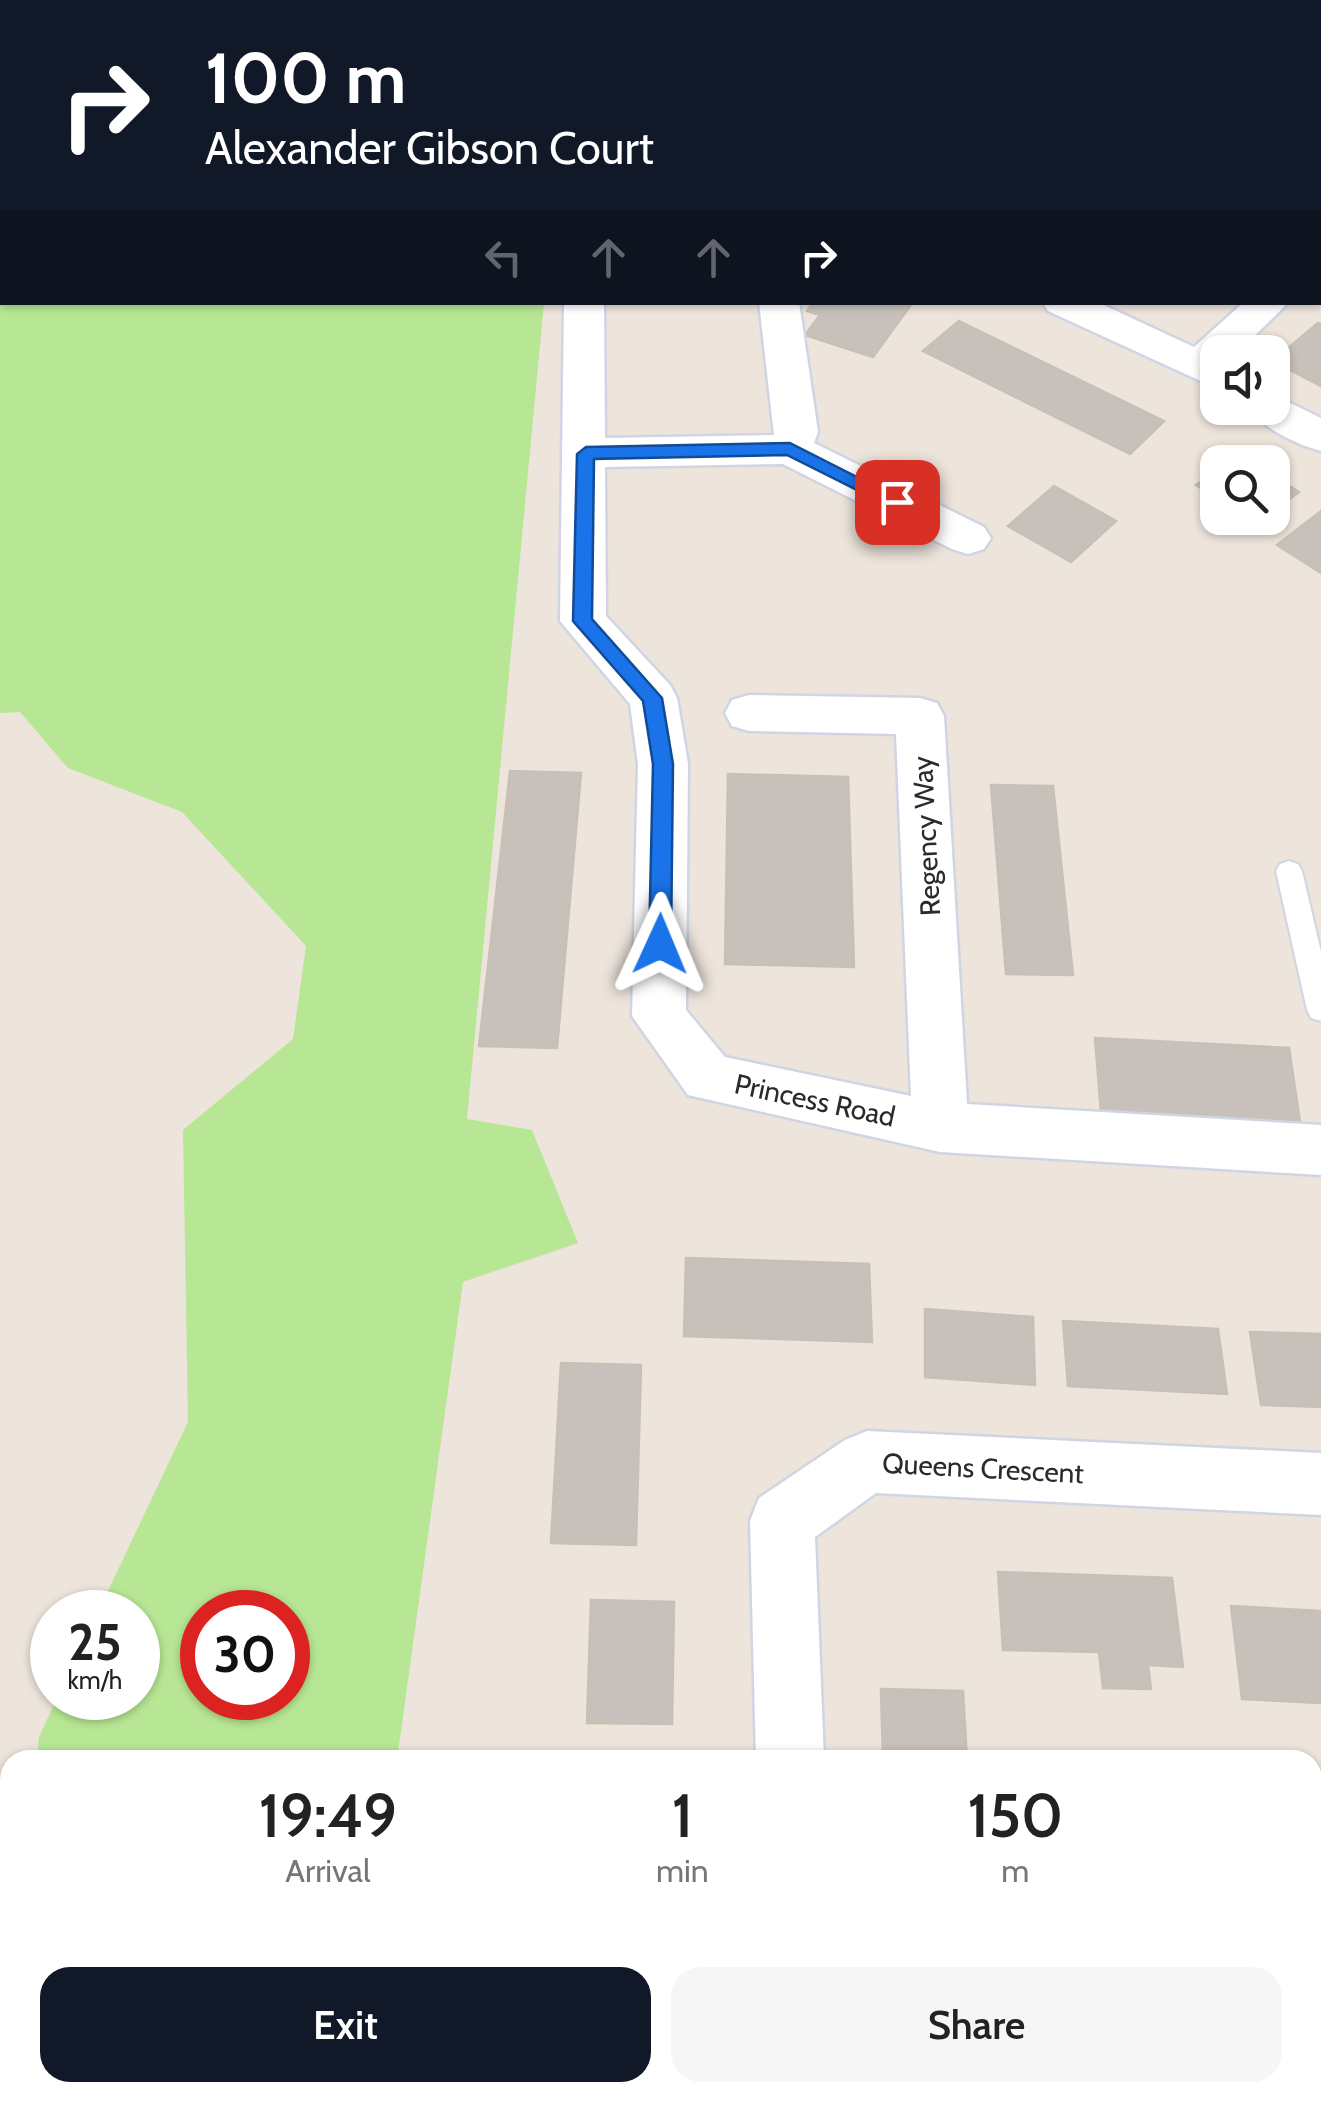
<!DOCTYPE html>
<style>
:root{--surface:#fff;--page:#f6f6f6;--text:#222;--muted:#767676;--accent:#111827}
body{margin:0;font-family:Cabin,sans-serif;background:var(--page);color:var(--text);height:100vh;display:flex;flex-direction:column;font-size:38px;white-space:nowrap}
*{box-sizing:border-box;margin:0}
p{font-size:32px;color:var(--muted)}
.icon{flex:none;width:55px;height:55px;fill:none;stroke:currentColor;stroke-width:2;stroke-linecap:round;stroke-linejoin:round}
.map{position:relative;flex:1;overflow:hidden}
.panel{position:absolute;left:0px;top:1750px;width:1322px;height:352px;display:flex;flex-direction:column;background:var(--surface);border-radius:30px 30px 0 0;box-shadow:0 2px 8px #0004}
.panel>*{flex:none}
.top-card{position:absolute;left:0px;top:0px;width:1322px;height:305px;box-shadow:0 2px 8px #0004;background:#111827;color:#fff;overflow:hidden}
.tools{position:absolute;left:1200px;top:335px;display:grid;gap:20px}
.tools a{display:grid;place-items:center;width:90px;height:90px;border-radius:20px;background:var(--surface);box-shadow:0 2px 8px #0004;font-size:50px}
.speed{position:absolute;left:30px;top:1590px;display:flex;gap:20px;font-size:50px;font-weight:700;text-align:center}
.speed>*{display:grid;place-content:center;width:130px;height:130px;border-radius:50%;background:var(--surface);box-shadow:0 2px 8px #0004;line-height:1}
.speed small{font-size:25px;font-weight:400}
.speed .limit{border:15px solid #d22;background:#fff;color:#111}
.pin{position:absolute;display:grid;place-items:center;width:85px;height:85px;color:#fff;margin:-42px;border-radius:20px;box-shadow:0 5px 15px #0006}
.me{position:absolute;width:110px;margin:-55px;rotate:1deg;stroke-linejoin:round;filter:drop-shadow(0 0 8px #0008)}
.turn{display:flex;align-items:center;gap:35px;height:210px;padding:0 40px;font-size:45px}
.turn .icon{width:130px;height:130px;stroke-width:2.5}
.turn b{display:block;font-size:70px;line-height:85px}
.lanes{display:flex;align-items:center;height:95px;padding:0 40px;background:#0003;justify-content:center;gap:50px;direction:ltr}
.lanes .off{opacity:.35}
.eta{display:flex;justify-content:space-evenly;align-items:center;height:170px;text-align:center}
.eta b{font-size:60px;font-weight:600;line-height:70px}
.action{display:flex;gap:20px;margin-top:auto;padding:20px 40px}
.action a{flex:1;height:115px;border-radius:30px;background:var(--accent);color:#fff;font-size:40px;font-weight:600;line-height:115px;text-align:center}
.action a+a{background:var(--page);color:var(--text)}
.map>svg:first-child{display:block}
.green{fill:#b7e794;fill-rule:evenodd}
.building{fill:#c8c1bb;stroke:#c8c0b4;stroke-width:2.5}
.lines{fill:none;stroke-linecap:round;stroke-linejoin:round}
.service-casing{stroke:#d0d5e4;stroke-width:4}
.minor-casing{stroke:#d0d5e4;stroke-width:5}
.secondary-casing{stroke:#d0d5e4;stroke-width:5}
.service{fill:#fff;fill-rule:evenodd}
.minor{fill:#fff;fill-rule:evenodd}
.secondary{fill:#fff;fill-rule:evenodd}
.route{fill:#1a73e8;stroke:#114b97;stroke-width:2.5}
.labels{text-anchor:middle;stroke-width:10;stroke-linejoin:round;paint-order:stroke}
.street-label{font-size:28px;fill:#2a2a2a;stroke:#fff}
</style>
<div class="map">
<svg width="1321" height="2101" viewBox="0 0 1321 2101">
<rect width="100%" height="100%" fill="#ede4db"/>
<g class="green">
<path d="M0 143 2 302 544 303 467 1119 532 1130 578 1243 463 1282 397 1760H37L39 1737 57 1698H138V1612H98L188 1422 183 1130 293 1039 306 946 182 812 68 768 20 712 0 713ZM202 1612H288V1698H202Z"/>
<path d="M10 2042V2092L351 2093 349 2101H0V2048Z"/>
</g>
<g class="building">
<path d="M308 0H424L422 2Z"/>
<path d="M813 302H913L873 357 805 335 820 315 807 311Z"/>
<path d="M959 321 1164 421 1130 454 923 351Z"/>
<path d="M1318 323 1321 324V386L1273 361Z"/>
<path d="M1218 470V499L1196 485Z"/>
<path d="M1272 475 1299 492 1272 512Z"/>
<path d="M1054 486 1116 521 1071 562 1008 526Z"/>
<path d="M1321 511V573L1277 545Z"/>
<path d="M510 771 581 773 557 1048 479 1046Z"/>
<path d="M728 774 848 777 854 967 725 964Z"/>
<path d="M991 785 1053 786 1073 975 1006 974Z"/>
<path d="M1095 1038 1289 1048 1300 1122 1101 1112Z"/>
<path d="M686 1258 869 1264 872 1342 684 1336Z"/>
<path d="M925 1309 1033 1317 1035 1385 925 1377Z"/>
<path d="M1063 1321 1218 1329 1227 1394 1068 1386Z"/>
<path d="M1250 1332 1321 1334V1407L1261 1405Z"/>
<path d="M561 1363 641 1365 636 1545 551 1543Z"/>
<path d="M998 1572 1172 1578 1183 1667 1148 1665 1151 1689 1103 1688 1099 1652 1003 1650Z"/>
<path d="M591 1600 674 1602 672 1724 587 1723Z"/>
<path d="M1231 1606 1321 1611V1703L1242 1699Z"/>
<path d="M881 1689 963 1691 967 1760H883Z"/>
<rect x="515" y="2092" width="103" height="9"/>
<path d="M887 2092H987L988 2101H887Z"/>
</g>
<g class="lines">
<g class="service-casing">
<path id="service" d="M1289 861 1298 864 1302 871 1321 952V1021L1311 1018 1307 1010 1276 871 1280 864Z"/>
</g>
<g class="minor-casing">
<g id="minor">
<rect x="0" y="113" width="2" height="22"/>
<rect x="1320" y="244" width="1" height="24"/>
<path d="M564 302H604L605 438 774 435 759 302H799L818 432 814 443 984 527 991 538 984 549 968 554 952 549 783 464 605 467 606 616 670 685 677 698 688 764 686 1010 725 1057 911 1096 896 734 749 731 732 726 725 713 732 700 749 695 920 698 937 703 944 716 967 1104 1321 1125V1175L940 1152 688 1095 632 1016 638 764 630 704 560 621Z"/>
<path d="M1042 302H1097L1194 347 1244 302H1289L1238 352H1218V389L1048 311Z"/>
<path d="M1272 394 1321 418V451C1298 445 1261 428 1250 408H1272Z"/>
<path d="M867 1431 1321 1453V1515L876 1493 815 1537 824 1760H756L750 1521 759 1498 845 1440Z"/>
<rect x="763" y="2092" width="76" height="9"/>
</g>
</g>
<g class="secondary-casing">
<g id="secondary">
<path d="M1037 0H1080L1081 2H1038Z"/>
<rect x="1320" y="68" width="1" height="22"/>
</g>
</g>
<use href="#service" class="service"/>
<use href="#minor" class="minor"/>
<use href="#secondary" class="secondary"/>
</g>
<path class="route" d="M790 443 906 502 897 509 891 507 787 455 594 459 592 619 662 698 673 764 671 944 660 953 649 944 653 764 643 701 573 621 577 454 586 447Z"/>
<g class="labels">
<g class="street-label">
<text transform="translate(926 836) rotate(-93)" y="10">Regency Way</text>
<text transform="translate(815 1100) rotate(12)" y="10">Princess Road</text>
<text transform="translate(983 1468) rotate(3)" y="10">Queens Crescent</text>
</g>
</g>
</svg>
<div class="tools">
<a><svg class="icon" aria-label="sound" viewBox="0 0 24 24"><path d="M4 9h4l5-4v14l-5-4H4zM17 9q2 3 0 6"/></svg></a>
<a><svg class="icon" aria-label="search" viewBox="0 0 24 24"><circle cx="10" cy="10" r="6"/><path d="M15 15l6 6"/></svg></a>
</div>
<div class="speed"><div>25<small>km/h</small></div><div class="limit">30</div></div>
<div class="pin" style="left:897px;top:502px;background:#d93025"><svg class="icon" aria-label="arrive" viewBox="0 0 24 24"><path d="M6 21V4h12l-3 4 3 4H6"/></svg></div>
<svg class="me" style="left:660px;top:944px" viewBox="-20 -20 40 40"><path d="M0-17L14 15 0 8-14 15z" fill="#1a73e8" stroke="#fff" stroke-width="4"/></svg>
<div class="top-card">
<div class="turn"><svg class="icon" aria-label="right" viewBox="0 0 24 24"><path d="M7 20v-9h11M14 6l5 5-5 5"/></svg><div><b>100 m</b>Alexander Gibson Court</div></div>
<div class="lanes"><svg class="icon off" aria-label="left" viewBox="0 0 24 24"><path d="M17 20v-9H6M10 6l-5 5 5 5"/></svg><svg class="icon off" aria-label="ahead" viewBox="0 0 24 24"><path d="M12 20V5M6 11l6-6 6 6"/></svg><svg class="icon off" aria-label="ahead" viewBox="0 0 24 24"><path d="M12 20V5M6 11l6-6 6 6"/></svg><svg class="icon" aria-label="right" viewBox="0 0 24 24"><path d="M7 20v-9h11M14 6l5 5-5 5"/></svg></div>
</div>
<section class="panel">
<div class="eta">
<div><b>19:49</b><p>Arrival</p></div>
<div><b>1</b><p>min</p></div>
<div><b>150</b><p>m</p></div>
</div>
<div class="action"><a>Exit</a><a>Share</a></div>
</section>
</div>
